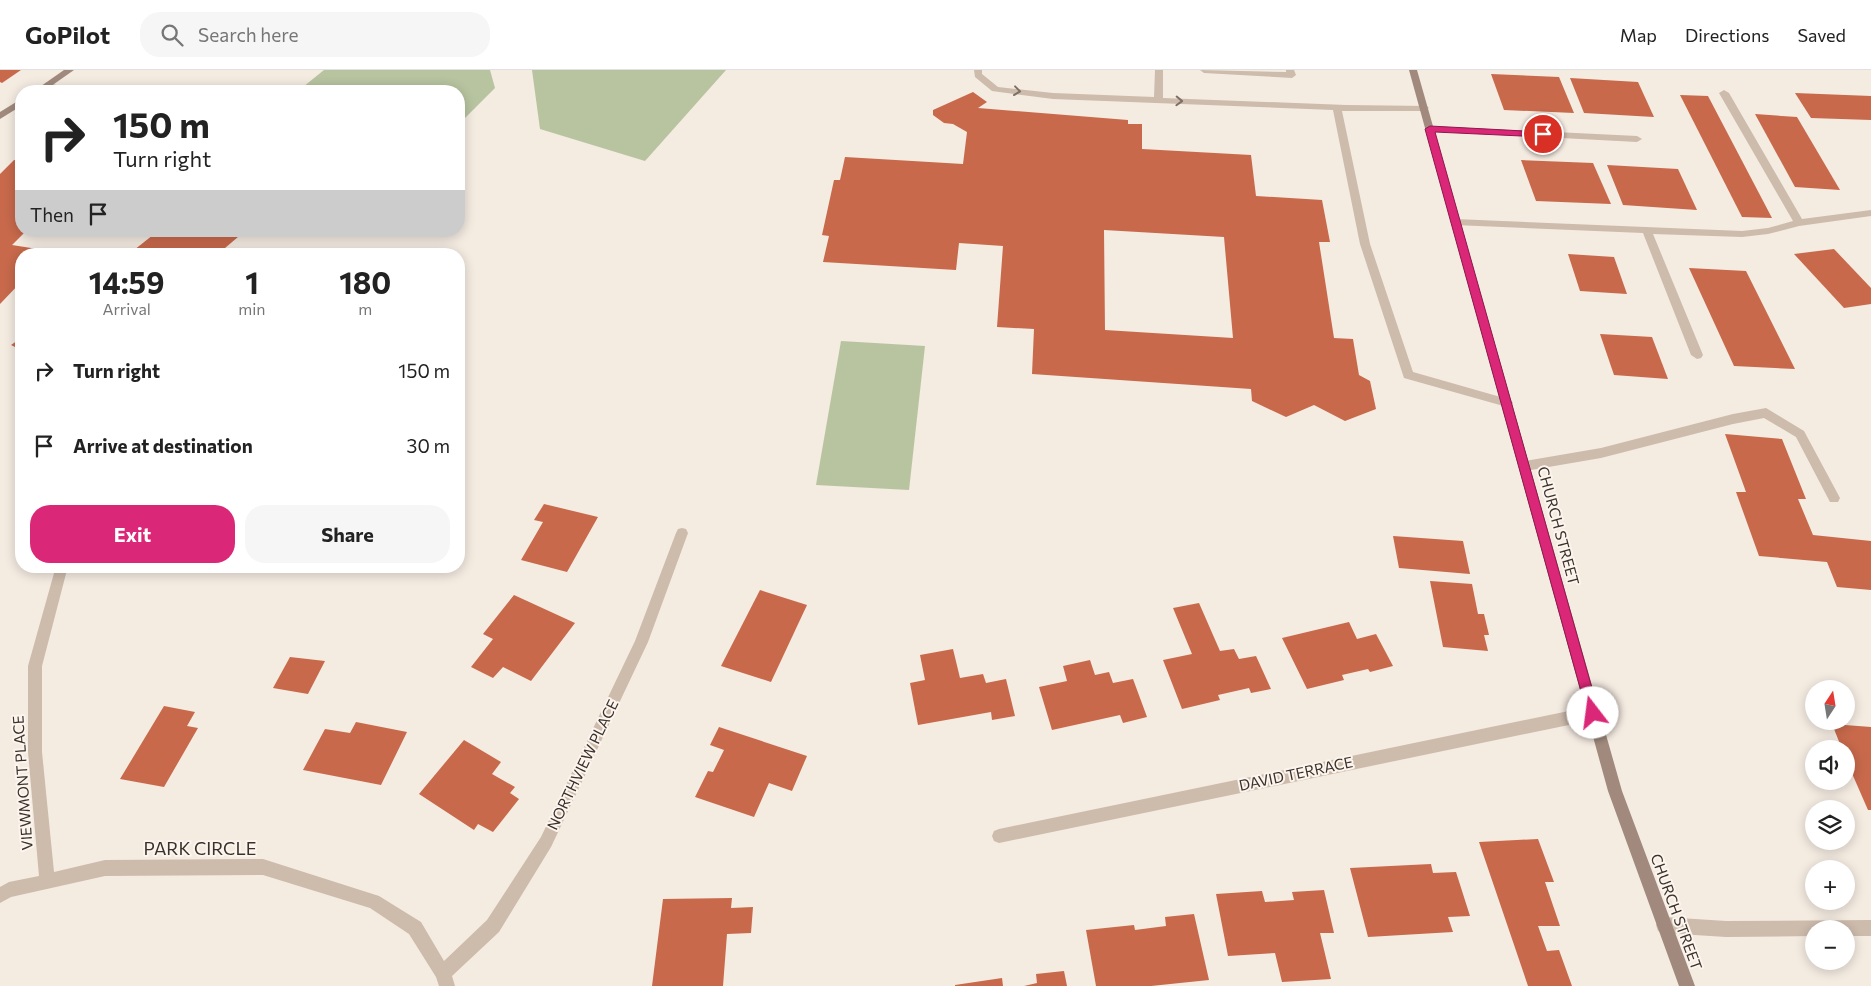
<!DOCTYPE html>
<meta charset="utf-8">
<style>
:root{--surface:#fff;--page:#f6f6f6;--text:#222;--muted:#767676;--line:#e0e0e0;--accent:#db2777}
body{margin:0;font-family:Commissioner,sans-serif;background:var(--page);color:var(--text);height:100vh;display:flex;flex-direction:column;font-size:19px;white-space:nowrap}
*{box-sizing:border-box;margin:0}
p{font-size:16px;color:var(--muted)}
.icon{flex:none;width:28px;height:28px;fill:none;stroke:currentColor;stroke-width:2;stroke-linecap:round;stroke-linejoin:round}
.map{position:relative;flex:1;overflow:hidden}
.details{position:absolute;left:15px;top:178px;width:450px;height:325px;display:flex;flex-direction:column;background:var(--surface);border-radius:20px;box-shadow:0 2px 12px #0003}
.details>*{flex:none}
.hud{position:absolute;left:15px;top:15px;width:450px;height:152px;border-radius:20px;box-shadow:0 2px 12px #0003;background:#fff;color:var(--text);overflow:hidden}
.needle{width:32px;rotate:12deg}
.fabs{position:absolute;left:1805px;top:610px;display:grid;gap:10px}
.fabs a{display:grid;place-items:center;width:50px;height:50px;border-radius:50%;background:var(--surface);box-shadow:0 2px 12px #0003;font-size:25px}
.pin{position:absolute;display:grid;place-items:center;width:42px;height:42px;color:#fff;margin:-21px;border:2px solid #fff;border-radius:50%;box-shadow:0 1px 5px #0007}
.me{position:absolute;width:55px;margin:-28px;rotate:345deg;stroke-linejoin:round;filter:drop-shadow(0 0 4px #0008)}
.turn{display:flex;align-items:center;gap:18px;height:105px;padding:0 15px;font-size:22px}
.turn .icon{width:65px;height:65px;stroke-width:2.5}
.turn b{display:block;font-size:35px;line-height:42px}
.then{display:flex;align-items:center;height:48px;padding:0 15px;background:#0003;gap:10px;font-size:19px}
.eta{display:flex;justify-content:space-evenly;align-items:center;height:85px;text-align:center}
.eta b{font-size:30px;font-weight:700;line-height:35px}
.cta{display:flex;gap:10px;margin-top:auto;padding:10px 15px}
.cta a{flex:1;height:58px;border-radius:20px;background:var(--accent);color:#fff;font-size:20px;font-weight:700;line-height:58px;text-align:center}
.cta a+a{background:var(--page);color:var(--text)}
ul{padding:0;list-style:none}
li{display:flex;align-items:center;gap:15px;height:75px;padding:0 15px}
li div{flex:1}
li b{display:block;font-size:19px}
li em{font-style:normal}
header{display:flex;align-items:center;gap:30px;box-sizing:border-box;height:70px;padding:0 25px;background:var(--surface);border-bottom:1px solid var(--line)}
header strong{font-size:24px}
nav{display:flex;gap:28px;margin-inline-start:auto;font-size:18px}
.search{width:350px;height:45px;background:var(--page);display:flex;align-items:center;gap:12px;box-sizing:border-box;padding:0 18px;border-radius:20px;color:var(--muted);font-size:19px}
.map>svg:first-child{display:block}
.green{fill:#b8c4a0}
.building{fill:#c8694b;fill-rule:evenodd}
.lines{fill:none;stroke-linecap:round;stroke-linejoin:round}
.lane{fill:#cdbbac;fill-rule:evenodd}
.street{fill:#cdbbac;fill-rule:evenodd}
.secondary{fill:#a18a7d;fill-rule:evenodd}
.oneway{stroke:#7d6f65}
.route{fill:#db2777;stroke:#8e194d}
.labels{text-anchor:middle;stroke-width:4;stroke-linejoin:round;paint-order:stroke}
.street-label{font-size:15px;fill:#3b302b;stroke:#fbf5ee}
.near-street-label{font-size:18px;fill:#3b302b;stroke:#fbf5ee}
</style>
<header>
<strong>GoPilot</strong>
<div class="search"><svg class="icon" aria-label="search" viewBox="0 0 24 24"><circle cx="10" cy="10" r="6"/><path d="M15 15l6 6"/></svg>Search here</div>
<nav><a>Map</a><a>Directions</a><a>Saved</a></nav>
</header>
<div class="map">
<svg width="1871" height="916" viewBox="0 0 1871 916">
<rect width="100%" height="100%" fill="#f4ebe1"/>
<g class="green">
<path d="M324 0H490L495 18 459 54V21H298Z"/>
<path d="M532 0H726L645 91 540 59Z"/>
<path d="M841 271 925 276 909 420 816 415Z"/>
</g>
<g class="building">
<path d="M0 0H21L2 13 0 12Z"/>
<path d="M1491 4 1559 7 1574 43 1504 40Z"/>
<path d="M1570 8 1638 12 1654 47 1584 43Z"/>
<path d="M973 22 987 32 978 38 1128 50V54H1142V79L1251 85 1256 126 1322 130 1330 172H1319L1334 268 1353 269 1359 305 1370 311 1376 339 1345 351 1314 335 1286 347 1252 331 1251 319 1032 304 1034 259 997 257 1003 176 959 173 956 200 823 192 829 166 822 165 834 110H840L845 87 963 94 967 62 953 54 944 53 933 45V40ZM1104 160 1224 167 1233 268 1105 260Z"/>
<path d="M1795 23 1871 26V50L1811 48Z"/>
<path d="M1680 25 1708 26 1772 148 1742 147Z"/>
<path d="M1755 44 1797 47 1840 120 1795 117Z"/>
<path d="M14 90 21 91V161H26L12 175 50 181 48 184H21V212L0 234V104Z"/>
<path d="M1521 90 1593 93 1611 134 1536 131Z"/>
<path d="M1607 95 1678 99 1697 140 1623 135Z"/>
<path d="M158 161H245L218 184H129Z"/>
<path d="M1834 179 1871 218V234L1844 238 1794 184Z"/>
<path d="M1568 184 1614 187 1627 224 1580 221Z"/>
<path d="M1689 198 1746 201 1795 299 1734 296Z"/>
<path d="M1600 264 1652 267 1668 309 1614 305Z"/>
<path d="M21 268V280L11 275Z"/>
<path d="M1725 364 1782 369 1806 429H1798L1813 465 1871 471V520L1837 517 1827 492 1759 486 1736 422H1746Z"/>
<path d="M544 434 598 447 567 502 521 490 543 452 534 450Z"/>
<path d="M1393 466 1463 471 1470 504 1399 498Z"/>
<path d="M1430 511 1472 514 1478 544H1484L1489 565H1484L1488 581 1443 577Z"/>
<path d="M760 520 807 535 771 612 721 596Z"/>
<path d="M514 525 575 553 531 611 503 597 493 608 471 597 493 569 483 564Z"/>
<path d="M1199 533 1220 581 1234 579 1239 589 1256 586 1271 619 1251 623 1249 618 1218 625 1220 630 1182 639 1163 590 1192 584 1173 538Z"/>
<path d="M1349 552 1357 569 1376 564 1393 596 1370 602 1368 599 1342 605 1344 610 1307 619 1282 568Z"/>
<path d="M953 579 960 608 983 604 986 613 1006 609 1015 646 992 650 991 642 918 655 910 613 925 610 920 585Z"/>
<path d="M290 587 325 591 308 624 273 618Z"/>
<path d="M1090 590 1095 605 1109 602 1113 613 1133 609 1147 647 1123 653 1120 645 1052 660 1039 617 1067 611 1063 596Z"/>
<path d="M164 636 195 642 187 656 198 658 164 717 120 709Z"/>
<path d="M356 652 407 662 381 715 303 700 325 659 350 663Z"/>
<path d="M1832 654 1871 657V740H1868L1847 692 1846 679H1842Z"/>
<path d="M719 657 807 686 792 721 769 713 754 747 695 727 708 701 713 702 724 680 710 675Z"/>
<path d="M464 670 501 692 492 704 515 717 510 723 519 729 493 762 478 754 474 760 419 724Z"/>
<path d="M1538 769 1554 812H1545L1560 856H1538L1547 881 1559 880 1572 916H1528L1479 772Z"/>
<path d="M1431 794 1433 803 1456 802 1470 846 1448 847 1453 862 1368 867 1350 798Z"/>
<path d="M1324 820 1334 863H1320L1331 909 1282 912 1275 883 1228 886 1216 824 1262 821 1265 832 1294 830 1292 822Z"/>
<path d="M732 828 731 838 753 837 751 863 727 864 723 916H652L663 829Z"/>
<path d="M1194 844 1209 910 1151 916H1096L1086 860 1134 855 1135 860 1166 856 1165 847Z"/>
<path d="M1064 901 1067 916H1024L1037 913 1036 904Z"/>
<path d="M1002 908 1003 916H955V915Z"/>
</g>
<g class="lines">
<g class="lane">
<path d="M974 0H982V4L998 17 1053 23 1154 27 1155 0H1163V28L1346 35 1427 36 1429 38 1424 41H1342L1370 174 1413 302 1511 330 1513 333 1511 336 1507 337 1404 308 1360 174 1333 40 1053 29 992 21 975 7Z"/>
<path d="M1200 0 1286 2V0H1294L1296 5 1292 8 1204 3Z"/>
<path d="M48 12 67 19 69 21H56L45 17V13Z"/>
<path d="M1724 20 1729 23 1802 149 1871 140V146L1799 156 1768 164 1742 167 1653 164 1703 285 1701 288 1697 289 1691 285 1643 163 1455 155 1450 152 1455 149 1742 161 1768 158 1793 151 1719 23Z"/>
<path d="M1429 56 1637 66 1642 69 1637 72 1426 61V57Z"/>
<path d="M1766 338 1804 361 1840 428 1838 432H1830L1796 367 1764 348 1733 354 1601 388 1525 401 1521 399 1519 396 1521 393 1525 391 1601 378 1733 344Z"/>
<path d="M1664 847 1726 851 1871 850V866H1846V859H1814V866L1726 867 1664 863 1658 861 1656 855 1658 849Z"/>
</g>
<g class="street">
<path d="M682 458 686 459 688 463 648 572 551 777 499 862 452 906 455 916H439L436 907 409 864 370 838 263 805 105 806 11 827 0 833V817L9 812 39 806 28 682V596L56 496H68L42 596V682L54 802 105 790 263 789 379 826 421 852 444 891 487 850 541 767 635 571 676 463 678 459Z"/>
<path d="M1593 636 1598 638 1600 643 1598 648 1593 650 999 773 994 771 992 766 994 761 999 759Z"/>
</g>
<g class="secondary">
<path d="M64 0H74L44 21H34Z"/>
<path d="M1409 0H1417L1622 721 1695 916H1679L1608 721Z"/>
<path d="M21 29V36L0 49V42Z"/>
</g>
</g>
<defs><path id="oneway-chevron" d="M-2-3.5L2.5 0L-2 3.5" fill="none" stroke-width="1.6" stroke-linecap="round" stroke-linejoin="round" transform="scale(1.25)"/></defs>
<g class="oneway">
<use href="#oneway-chevron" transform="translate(1017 21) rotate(7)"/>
<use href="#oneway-chevron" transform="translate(1179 31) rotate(2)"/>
</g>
<path class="route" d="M1430 56 1543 62 1547 64 1543 67 1435 62 1599 643 1597 648 1593 649 1589 648 1587 643 1425 59Z"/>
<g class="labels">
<g class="street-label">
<text transform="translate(1558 456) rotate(75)" y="5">CHURCH STREET</text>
<text transform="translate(583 695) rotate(-64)" y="5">NORTHVIEW PLACE</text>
<text transform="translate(1296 704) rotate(-12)" y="5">DAVID TERRACE</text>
<text transform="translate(23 713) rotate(-94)" y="5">VIEWMONT PLACE</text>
<text transform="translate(1676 842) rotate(70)" y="5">CHURCH STREET</text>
</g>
<g class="near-street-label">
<text x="200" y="785">PARK CIRCLE</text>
</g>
</g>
</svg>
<div class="fabs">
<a><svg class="needle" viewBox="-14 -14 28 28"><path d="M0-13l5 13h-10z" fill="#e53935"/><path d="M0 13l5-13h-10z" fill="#767676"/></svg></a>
<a><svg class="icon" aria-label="sound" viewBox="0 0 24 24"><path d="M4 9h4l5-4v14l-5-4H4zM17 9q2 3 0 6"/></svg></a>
<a><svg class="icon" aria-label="layers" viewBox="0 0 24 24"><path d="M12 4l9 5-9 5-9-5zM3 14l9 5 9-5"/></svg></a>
<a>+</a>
<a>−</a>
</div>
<div class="pin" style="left:1543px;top:64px;background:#d93025"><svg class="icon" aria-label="arrive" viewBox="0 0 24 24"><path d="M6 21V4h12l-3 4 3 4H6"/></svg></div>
<svg class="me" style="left:1593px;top:643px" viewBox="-20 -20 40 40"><circle r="19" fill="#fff"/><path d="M0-13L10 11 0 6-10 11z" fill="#db2777"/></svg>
<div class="hud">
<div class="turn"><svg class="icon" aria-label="right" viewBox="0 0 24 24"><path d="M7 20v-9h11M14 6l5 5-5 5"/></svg><div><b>150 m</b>Turn right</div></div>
<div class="then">Then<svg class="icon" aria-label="arrive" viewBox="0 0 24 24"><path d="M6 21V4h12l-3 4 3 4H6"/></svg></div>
</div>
<section class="details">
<div class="eta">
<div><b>14:59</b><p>Arrival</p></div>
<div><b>1</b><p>min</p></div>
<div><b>180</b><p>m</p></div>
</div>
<ul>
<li><svg class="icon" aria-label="right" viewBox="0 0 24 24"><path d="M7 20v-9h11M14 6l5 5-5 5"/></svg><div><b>Turn right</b></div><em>150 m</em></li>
<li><svg class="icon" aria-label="arrive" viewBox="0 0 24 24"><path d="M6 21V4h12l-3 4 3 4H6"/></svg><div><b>Arrive at destination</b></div><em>30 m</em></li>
</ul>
<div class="cta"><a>Exit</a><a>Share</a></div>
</section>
</div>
